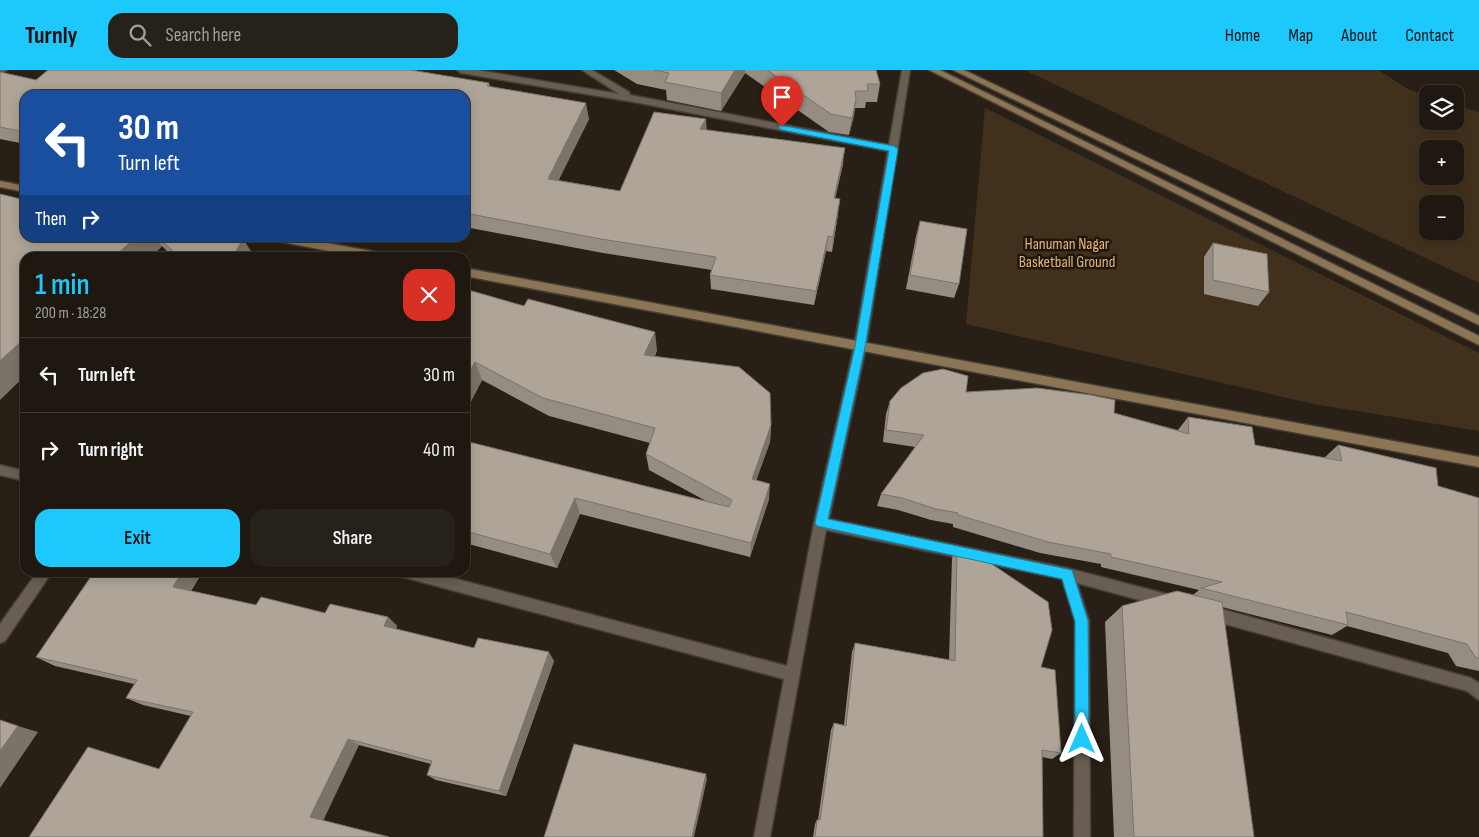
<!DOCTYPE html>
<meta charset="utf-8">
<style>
:root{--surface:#1e1810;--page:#262119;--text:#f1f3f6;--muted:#a1a09f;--line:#3c3730;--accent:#1dc9fc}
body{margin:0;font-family:"Sofia Sans Condensed",sans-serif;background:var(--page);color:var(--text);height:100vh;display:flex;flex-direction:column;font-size:19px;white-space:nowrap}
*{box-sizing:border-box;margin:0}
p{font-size:16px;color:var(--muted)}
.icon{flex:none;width:28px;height:28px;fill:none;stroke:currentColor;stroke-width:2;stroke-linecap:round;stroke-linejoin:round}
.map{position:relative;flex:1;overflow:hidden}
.details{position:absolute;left:20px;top:182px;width:450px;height:325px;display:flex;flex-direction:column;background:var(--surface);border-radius:15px;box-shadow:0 2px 12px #0003,0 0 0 1px var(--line)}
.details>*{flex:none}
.top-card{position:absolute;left:20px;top:20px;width:450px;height:152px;border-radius:15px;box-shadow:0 2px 12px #0003,0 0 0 1px var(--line);background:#1a4fa0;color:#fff;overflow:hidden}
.controls{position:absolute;left:1419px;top:15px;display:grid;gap:10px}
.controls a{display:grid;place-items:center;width:45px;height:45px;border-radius:10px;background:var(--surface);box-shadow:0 2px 12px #0003,0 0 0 1px var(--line);font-size:25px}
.pin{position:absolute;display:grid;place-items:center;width:42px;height:42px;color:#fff;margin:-51px -21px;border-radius:50% 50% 50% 0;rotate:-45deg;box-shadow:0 0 5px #0007}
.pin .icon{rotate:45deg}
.me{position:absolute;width:55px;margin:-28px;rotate:0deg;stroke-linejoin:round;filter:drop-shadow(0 0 4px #0008)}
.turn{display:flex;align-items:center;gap:18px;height:105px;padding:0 15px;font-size:22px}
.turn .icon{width:65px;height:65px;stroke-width:2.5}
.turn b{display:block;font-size:35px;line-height:42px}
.then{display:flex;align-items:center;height:48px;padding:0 15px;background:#0003;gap:10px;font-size:19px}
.round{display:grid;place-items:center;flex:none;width:52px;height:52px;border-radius:15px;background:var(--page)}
.summary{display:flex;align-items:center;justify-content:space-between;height:85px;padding:0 15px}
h1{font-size:30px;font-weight:600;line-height:38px;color:var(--accent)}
.button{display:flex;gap:10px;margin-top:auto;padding:10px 15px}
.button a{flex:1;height:58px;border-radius:15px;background:var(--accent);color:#111;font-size:20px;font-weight:600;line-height:58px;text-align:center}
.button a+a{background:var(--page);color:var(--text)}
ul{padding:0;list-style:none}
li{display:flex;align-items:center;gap:15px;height:75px;padding:0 15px;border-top:1px solid var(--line)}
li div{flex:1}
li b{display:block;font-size:19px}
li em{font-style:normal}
header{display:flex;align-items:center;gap:30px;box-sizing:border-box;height:70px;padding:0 25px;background:var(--accent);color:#111}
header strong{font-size:24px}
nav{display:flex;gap:28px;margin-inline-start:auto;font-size:18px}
.search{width:350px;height:45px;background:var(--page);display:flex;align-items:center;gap:12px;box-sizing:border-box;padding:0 18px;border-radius:15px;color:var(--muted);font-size:19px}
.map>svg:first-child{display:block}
.green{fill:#41311c;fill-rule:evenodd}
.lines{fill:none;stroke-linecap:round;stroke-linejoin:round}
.street-casing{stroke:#443e37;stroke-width:3}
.secondary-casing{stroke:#443e37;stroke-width:3}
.street{fill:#685f52;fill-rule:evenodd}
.secondary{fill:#8c7554;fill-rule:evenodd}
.wall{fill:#968d82}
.shaded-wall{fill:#7a736a}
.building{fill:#aea497;stroke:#7a736a}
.route{fill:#1dc9fc;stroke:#1383a4}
.labels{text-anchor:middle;stroke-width:5;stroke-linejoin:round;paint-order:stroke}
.park-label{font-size:16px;fill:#e3b676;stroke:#1f170d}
</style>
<header>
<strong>Turnly</strong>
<div class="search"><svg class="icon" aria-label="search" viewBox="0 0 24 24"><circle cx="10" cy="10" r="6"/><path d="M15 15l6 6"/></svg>Search here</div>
<nav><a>Home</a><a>Map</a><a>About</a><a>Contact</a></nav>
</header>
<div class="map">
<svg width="1479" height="767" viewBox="0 0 1479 767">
<rect width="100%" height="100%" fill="#282016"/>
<g class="green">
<path d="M1024 0H1378L1408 19 1427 26 1428 51H1455V35L1479 42V213ZM1428 79H1455V106H1428ZM1428 134H1455V161H1428Z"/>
<path d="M985 38 1479 283V361L1314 334 966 254Z"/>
</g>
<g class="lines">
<g class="street-casing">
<g id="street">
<path d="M0 0H7L0 4Z"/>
<path d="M457 0H477L619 24 582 0H592L629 22 630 25 889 75 902 0H910L866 277 829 449 1067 498 1174 526 1176 531 1174 536 1169 538 1077 513 1089 551 1090 767H1074L1075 551 1062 509 826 460 770 767H754L784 609 399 506 397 502H430L787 596 814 453 854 277 888 81 634 32 461 3Z"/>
<path d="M0 395 25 401V411L0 405Z"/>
<path d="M37 502H52L5 571 0 573V554Z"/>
<path d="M1207 535 1471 608 1479 613V630L1467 621 1207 549 1202 547 1200 542 1202 537Z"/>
</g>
</g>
<g class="secondary-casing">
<g id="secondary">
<path d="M929 0H940L1479 266V275Z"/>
<path d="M953 0H964L1479 246V255Z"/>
<path d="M0 111 25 116V122L0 117Z"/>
<path d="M277 168H299L388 184 393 188H365L282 172Z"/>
<path d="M465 198 1479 387V397L465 206Z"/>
</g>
</g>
<use href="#street" class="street"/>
<use href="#secondary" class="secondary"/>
</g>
<g class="wall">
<path d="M614 0H876L880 14 877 32H866L865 38H855L849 65 829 62 745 3 721 41 667 30 666 20 637 14Z"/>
<path d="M0 2 36 10 489 13 490 17 589 49 558 110 620 121 707 60 843 94 835 128 838 144 832 182 826 181 814 235 711 219 710 205 712 200 603 183 465 157V25H25V74L0 69Z"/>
<path d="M920 151 959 214 954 228 906 219 916 166Z"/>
<path d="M25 168H236L243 169 255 188H167L170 184 162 176 150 188H25Z"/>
<path d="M1213 173 1269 222 1258 236 1204 224V187Z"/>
<path d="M465 219 657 280 655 286 771 355 770 372 756 410 769 429 750 487 580 444 557 498 465 473V371L706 431 649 400 646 384 650 373 549 346 482 310 465 343Z"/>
<path d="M966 322 1114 343 1178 360 1188 347 1255 375 1324 388 1338 375 1438 416 1479 428V601L1456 596 1448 583 1347 556 1332 565 1222 537 1254 767H1114L1105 552 1122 536 1193 525 1199 520 1101 497V494L1040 483 953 457V454L931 450 898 440 877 436 881 424 915 377 883 372 886 344 890 331Z"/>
<path d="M957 478 1041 597 1061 683 1052 689 1042 687 1043 767H813L815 754 817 750H818L831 660 834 653 844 655 852 582 855 573 949 590 952 488Z"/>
<path d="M200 506 191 521 256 535 325 543 388 547 397 556 396 559 474 578 554 591 506 726 436 710 427 705 431 694 359 675 29 767 159 699 191 646 143 635 126 628 134 614 55 596 36 587Z"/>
</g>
<g class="shaded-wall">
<path d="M735 0H745V3L721 41V23Z"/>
<path d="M856 29 854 46 849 65 852 48Z"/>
<path d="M586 33 589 49 552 124 548 109Z"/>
<path d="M706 49 707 64 700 59Z"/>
<path d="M845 78 843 94 832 143 834 128Z"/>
<path d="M840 129 838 144 832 182 833 167Z"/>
<path d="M828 166 826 181 814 235 816 221Z"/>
<path d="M135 168H155L162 176 150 188H113Z"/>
<path d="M243 169 255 188H234L233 186Z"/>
<path d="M655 262 657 280 647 303 644 285Z"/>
<path d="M25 268V306L0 330V291Z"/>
<path d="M475 292 482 310 465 343V310Z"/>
<path d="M771 355 770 372 751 425 752 409Z"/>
<path d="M770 414 769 429 750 487 751 473Z"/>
<path d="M575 428 580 444 557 498 550 484Z"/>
<path d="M182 502H194L200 506 187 527 173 517Z"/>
<path d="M388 547 397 556 393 565 384 556Z"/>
<path d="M549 582 554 591 506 726 499 721Z"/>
<path d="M18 656 38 662 0 718V681Z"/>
<path d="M348 669 359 675 323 751 310 747Z"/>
<path d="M706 704 707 709 694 767H692Z"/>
</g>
<g class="building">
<path d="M48 0H411L489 13 487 16 586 33 548 109 620 121 654 42 706 49 700 59 845 78 834 128 840 129 833 167 828 166 816 221 710 205 716 187 601 169 465 143V25H25V62L0 57V2L36 10Z"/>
<path d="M654 0H735L721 23 665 12 669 3Z"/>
<path d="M767 0H876L880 14H867L868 21H855L856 29 852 48 831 44Z"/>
<path d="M0 124 25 130V168H135L113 188H25V268L0 291Z"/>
<path d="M920 151 967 159 959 214 910 205Z"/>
<path d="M158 168H236L243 169 233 186 239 188H167L173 181Z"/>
<path d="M1213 173 1267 184 1269 222 1213 210Z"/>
<path d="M465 219 524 236 528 229 655 262 644 285 739 297 770 323 771 355 752 409 770 414 751 473 575 428 550 484 465 461V371L729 437 732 430 646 384 655 358 543 328 475 292 465 310Z"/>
<path d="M943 299 968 306 966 322 1037 318 1091 325 1115 330 1114 343 1189 364 1188 347 1252 357 1255 375 1342 391 1338 375 1436 398 1438 416 1479 428V588H1476L1467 574 1346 542 1348 555 1201 518 1222 512 1111 487V484L1048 472 958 445V443L936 439 902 428 881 424 924 365 886 360 890 331 901 318 923 303Z"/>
<path d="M957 478 971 480 1048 532 1052 560 1041 597 1055 600 1061 683 1042 680 1043 767H815L817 750H820L834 653 846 656 855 573 955 591Z"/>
<path d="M94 502H182L173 517 256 535 261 527 325 543 330 534 388 547 384 556 474 578 478 568 549 582 499 721 427 705 432 691 348 669 310 747 389 767H29L88 677 159 699 193 642 126 628 137 610 36 587Z"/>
<path d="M1177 521 1222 532 1254 767H1134L1122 536Z"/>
<path d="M0 650 18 656 0 681Z"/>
<path d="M574 674 706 704 692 767H544Z"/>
</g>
<path class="route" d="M779 55 894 76 898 79 865 277 828 449 1072 500 1088 551 1089 669 1087 674 1082 676 1077 674 1075 669V551L1062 509 817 456 815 453 855 277 889 81 782 60 779 59Z"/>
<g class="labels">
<g class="park-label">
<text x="1067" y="179">Hanuman Nagar<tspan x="1067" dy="18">Basketball Ground</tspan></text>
</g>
</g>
</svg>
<div class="controls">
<a><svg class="icon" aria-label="layers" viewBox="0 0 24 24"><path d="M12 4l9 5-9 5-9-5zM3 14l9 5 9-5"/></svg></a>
<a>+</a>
<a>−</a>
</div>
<div class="pin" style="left:782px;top:57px;background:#d93025"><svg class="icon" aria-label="arrive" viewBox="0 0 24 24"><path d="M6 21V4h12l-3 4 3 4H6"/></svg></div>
<svg class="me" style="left:1082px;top:669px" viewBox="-20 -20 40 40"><path d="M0-17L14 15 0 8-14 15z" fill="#1dc9fc" stroke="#fff" stroke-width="4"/></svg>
<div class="top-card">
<div class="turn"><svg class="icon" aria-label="left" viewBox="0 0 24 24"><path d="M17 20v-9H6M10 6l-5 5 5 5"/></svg><div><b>30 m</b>Turn left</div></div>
<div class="then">Then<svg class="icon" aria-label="right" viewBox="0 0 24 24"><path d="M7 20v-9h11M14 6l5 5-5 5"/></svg></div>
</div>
<section class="details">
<div class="summary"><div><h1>1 min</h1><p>200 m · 18:28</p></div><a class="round" style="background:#d93025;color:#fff"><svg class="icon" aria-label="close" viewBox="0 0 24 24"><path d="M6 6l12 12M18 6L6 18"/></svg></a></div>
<ul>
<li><svg class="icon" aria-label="left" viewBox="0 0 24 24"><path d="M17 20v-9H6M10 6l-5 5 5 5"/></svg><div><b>Turn left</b></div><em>30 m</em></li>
<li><svg class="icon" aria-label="right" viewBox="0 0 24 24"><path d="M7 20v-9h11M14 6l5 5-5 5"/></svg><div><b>Turn right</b></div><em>40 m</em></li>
</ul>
<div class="button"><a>Exit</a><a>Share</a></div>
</section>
</div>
